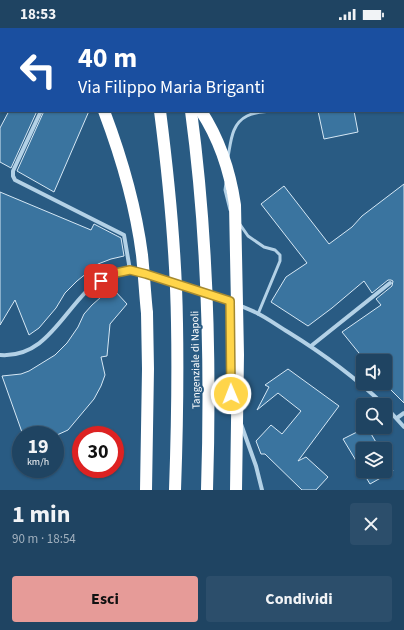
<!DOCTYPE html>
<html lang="it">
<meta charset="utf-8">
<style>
:root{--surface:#1f4462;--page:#2c4e6b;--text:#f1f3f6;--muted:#a1b0be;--line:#3c5c77;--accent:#e69b98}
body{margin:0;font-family:"Source Sans 3",sans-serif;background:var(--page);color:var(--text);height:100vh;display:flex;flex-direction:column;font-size:15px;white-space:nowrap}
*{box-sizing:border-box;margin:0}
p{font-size:13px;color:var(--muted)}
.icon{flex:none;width:22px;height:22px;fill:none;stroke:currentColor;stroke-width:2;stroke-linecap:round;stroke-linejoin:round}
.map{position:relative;height:462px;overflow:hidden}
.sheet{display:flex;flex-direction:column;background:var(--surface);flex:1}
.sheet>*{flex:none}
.hud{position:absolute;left:0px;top:0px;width:404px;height:84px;box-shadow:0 1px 3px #0004,0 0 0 1px var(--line);background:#1a4fa0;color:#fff;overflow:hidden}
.controls{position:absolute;left:356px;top:326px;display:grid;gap:8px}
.controls a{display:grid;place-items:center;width:36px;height:36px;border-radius:4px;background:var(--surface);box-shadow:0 1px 3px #0004,0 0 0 1px var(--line);font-size:20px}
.speed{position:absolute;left:12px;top:398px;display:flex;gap:8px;font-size:20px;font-weight:700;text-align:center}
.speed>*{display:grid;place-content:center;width:52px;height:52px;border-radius:50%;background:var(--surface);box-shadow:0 1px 3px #0004,0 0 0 1px var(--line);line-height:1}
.speed small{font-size:10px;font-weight:400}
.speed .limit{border:6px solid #d22;background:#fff;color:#111}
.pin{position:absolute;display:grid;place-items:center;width:34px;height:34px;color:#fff;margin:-17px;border-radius:8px;box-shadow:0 2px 6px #0006}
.me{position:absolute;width:44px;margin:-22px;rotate:359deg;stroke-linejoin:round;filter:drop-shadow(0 0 3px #0008)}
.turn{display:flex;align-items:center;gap:14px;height:84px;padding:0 12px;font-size:18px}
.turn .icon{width:52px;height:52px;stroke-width:2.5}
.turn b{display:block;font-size:28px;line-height:34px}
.round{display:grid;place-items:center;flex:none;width:42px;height:42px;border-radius:4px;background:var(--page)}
.summary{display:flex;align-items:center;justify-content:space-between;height:68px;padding:0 12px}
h1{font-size:24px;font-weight:700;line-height:30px}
.button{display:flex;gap:8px;margin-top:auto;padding:8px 12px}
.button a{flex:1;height:46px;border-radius:4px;background:var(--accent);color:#111;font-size:16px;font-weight:700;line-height:46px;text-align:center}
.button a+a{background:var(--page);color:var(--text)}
.status{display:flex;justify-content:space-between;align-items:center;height:28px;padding:0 20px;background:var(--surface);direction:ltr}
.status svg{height:11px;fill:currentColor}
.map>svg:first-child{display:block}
.building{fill:#3a749f;stroke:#d6e8f5}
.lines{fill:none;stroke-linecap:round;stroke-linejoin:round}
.service{stroke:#b3d1e6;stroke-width:3}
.minor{stroke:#b3d1e6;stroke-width:4}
.motorway{stroke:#fff;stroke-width:12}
.motorway-bridge{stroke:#fff;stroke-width:12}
.route-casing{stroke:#a68a30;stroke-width:10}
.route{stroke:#ffd54a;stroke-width:7}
.labels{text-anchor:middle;stroke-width:4;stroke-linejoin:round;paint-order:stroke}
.street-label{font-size:11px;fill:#fff;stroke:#295b83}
</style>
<div class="status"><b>18:53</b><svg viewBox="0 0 49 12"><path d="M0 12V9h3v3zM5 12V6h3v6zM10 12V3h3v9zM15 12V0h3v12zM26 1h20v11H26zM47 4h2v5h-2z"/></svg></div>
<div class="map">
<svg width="404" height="462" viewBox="0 0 404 462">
<rect width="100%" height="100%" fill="#295b83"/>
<g class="building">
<path d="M9 83H37L11 140 0 134V100Z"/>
<path d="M44 83H89L54 164 17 143Z"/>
<path d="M318 83H354L358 104 324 111Z"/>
<path d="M404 156V375L384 355H385V333H363V337L358 333 363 330 342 304 381 277 376 271 392 258 393 253 391 252H388L372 265 364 253 332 280 308 298 271 274 286 249 307 235 261 176 284 158 329 216 352 199 362 188Z"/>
<path d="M0 164 91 202 94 196 121 210 124 228 111 231 98 236 77 253 65 265 56 280 39 300 29 307 15 272 0 297Z"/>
<path d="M115 263 127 276 110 296 107 328 101 329 105 347 101 358 94 371 68 402 57 407H23L2 348 21 346 29 343 55 327 67 315 78 299 84 286 92 277 101 269Z"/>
<path d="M288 341 339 378 298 433 306 429 328 449 316 462H302L265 426H261L256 413 271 397 282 406 301 383 278 365 257 382 269 359 265 357Z"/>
<path d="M367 399 380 421H363V443H385V429L393 443 370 456 343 411Z"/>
</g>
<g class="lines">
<g class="service">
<path d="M228 129C231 114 231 96 247 88 254 84 265 84 272 83"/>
<path d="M226 155 225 162 230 182"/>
<path d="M239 195 248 208 264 219 275 222 280 227V233L258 286"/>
</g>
<g class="minor">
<path d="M41 83 13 143V148L15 152 124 207 130 242"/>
<path d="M230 273 231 366 233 370"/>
<path d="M311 318 390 255"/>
<path d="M0 327C54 331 67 266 110 246 131 237 155 249 175 255 202 264 230 272 257 285 267 290 278 298 288 304 322 325 355 349 384 377"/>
<path d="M385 378 404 399"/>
<path d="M397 390 404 385"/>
<path d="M241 396 256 438 262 462"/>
</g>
<g class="motorway">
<path d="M68 0 69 1"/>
<path d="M133 0 134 1"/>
<path d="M147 0 148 1"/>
<path d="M179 0V1"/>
<path d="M146 462 148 341 147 285"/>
</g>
<g class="motorway-bridge">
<path d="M104 83C121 128 136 180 142 227 144 246 145 266 147 285"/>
<path d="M160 83C169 153 176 224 177 295 178 351 177 406 175 462"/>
<path d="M191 83C208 209 211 335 207 462"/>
<path d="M201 83C220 112 230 143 235 177L238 327 236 462"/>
</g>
</g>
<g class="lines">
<g class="route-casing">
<path id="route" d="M101 253 111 246 130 242 146 246 230 273 231 366"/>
</g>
<use href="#route" class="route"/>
</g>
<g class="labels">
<g class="street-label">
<text transform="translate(195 332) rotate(-91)" y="4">Tangenziale di Napoli</text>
</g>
</g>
</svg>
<div class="controls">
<a><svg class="icon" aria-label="sound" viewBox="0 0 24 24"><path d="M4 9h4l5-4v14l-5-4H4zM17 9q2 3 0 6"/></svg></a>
<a><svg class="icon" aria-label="search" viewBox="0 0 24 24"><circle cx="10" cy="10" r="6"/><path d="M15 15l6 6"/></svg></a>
<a><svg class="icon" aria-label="layers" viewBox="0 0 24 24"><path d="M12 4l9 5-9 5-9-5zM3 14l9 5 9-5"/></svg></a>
</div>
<div class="speed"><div>19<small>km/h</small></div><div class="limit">30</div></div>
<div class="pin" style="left:101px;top:253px;background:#d93025"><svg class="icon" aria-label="arrive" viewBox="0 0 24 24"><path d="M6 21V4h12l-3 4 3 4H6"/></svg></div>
<svg class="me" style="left:231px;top:366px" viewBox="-20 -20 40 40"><circle r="17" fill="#ffd54a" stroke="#fff" stroke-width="3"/><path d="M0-11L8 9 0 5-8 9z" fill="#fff"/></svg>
<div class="hud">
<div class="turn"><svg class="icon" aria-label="left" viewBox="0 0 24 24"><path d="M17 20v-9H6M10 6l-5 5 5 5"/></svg><div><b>40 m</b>Via Filippo Maria Briganti</div></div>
</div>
</div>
<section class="sheet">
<div class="summary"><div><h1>1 min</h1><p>90 m · 18:54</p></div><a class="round"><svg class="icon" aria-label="close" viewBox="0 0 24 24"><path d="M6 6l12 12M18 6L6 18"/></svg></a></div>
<div class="button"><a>Esci</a><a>Condividi</a></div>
</section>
